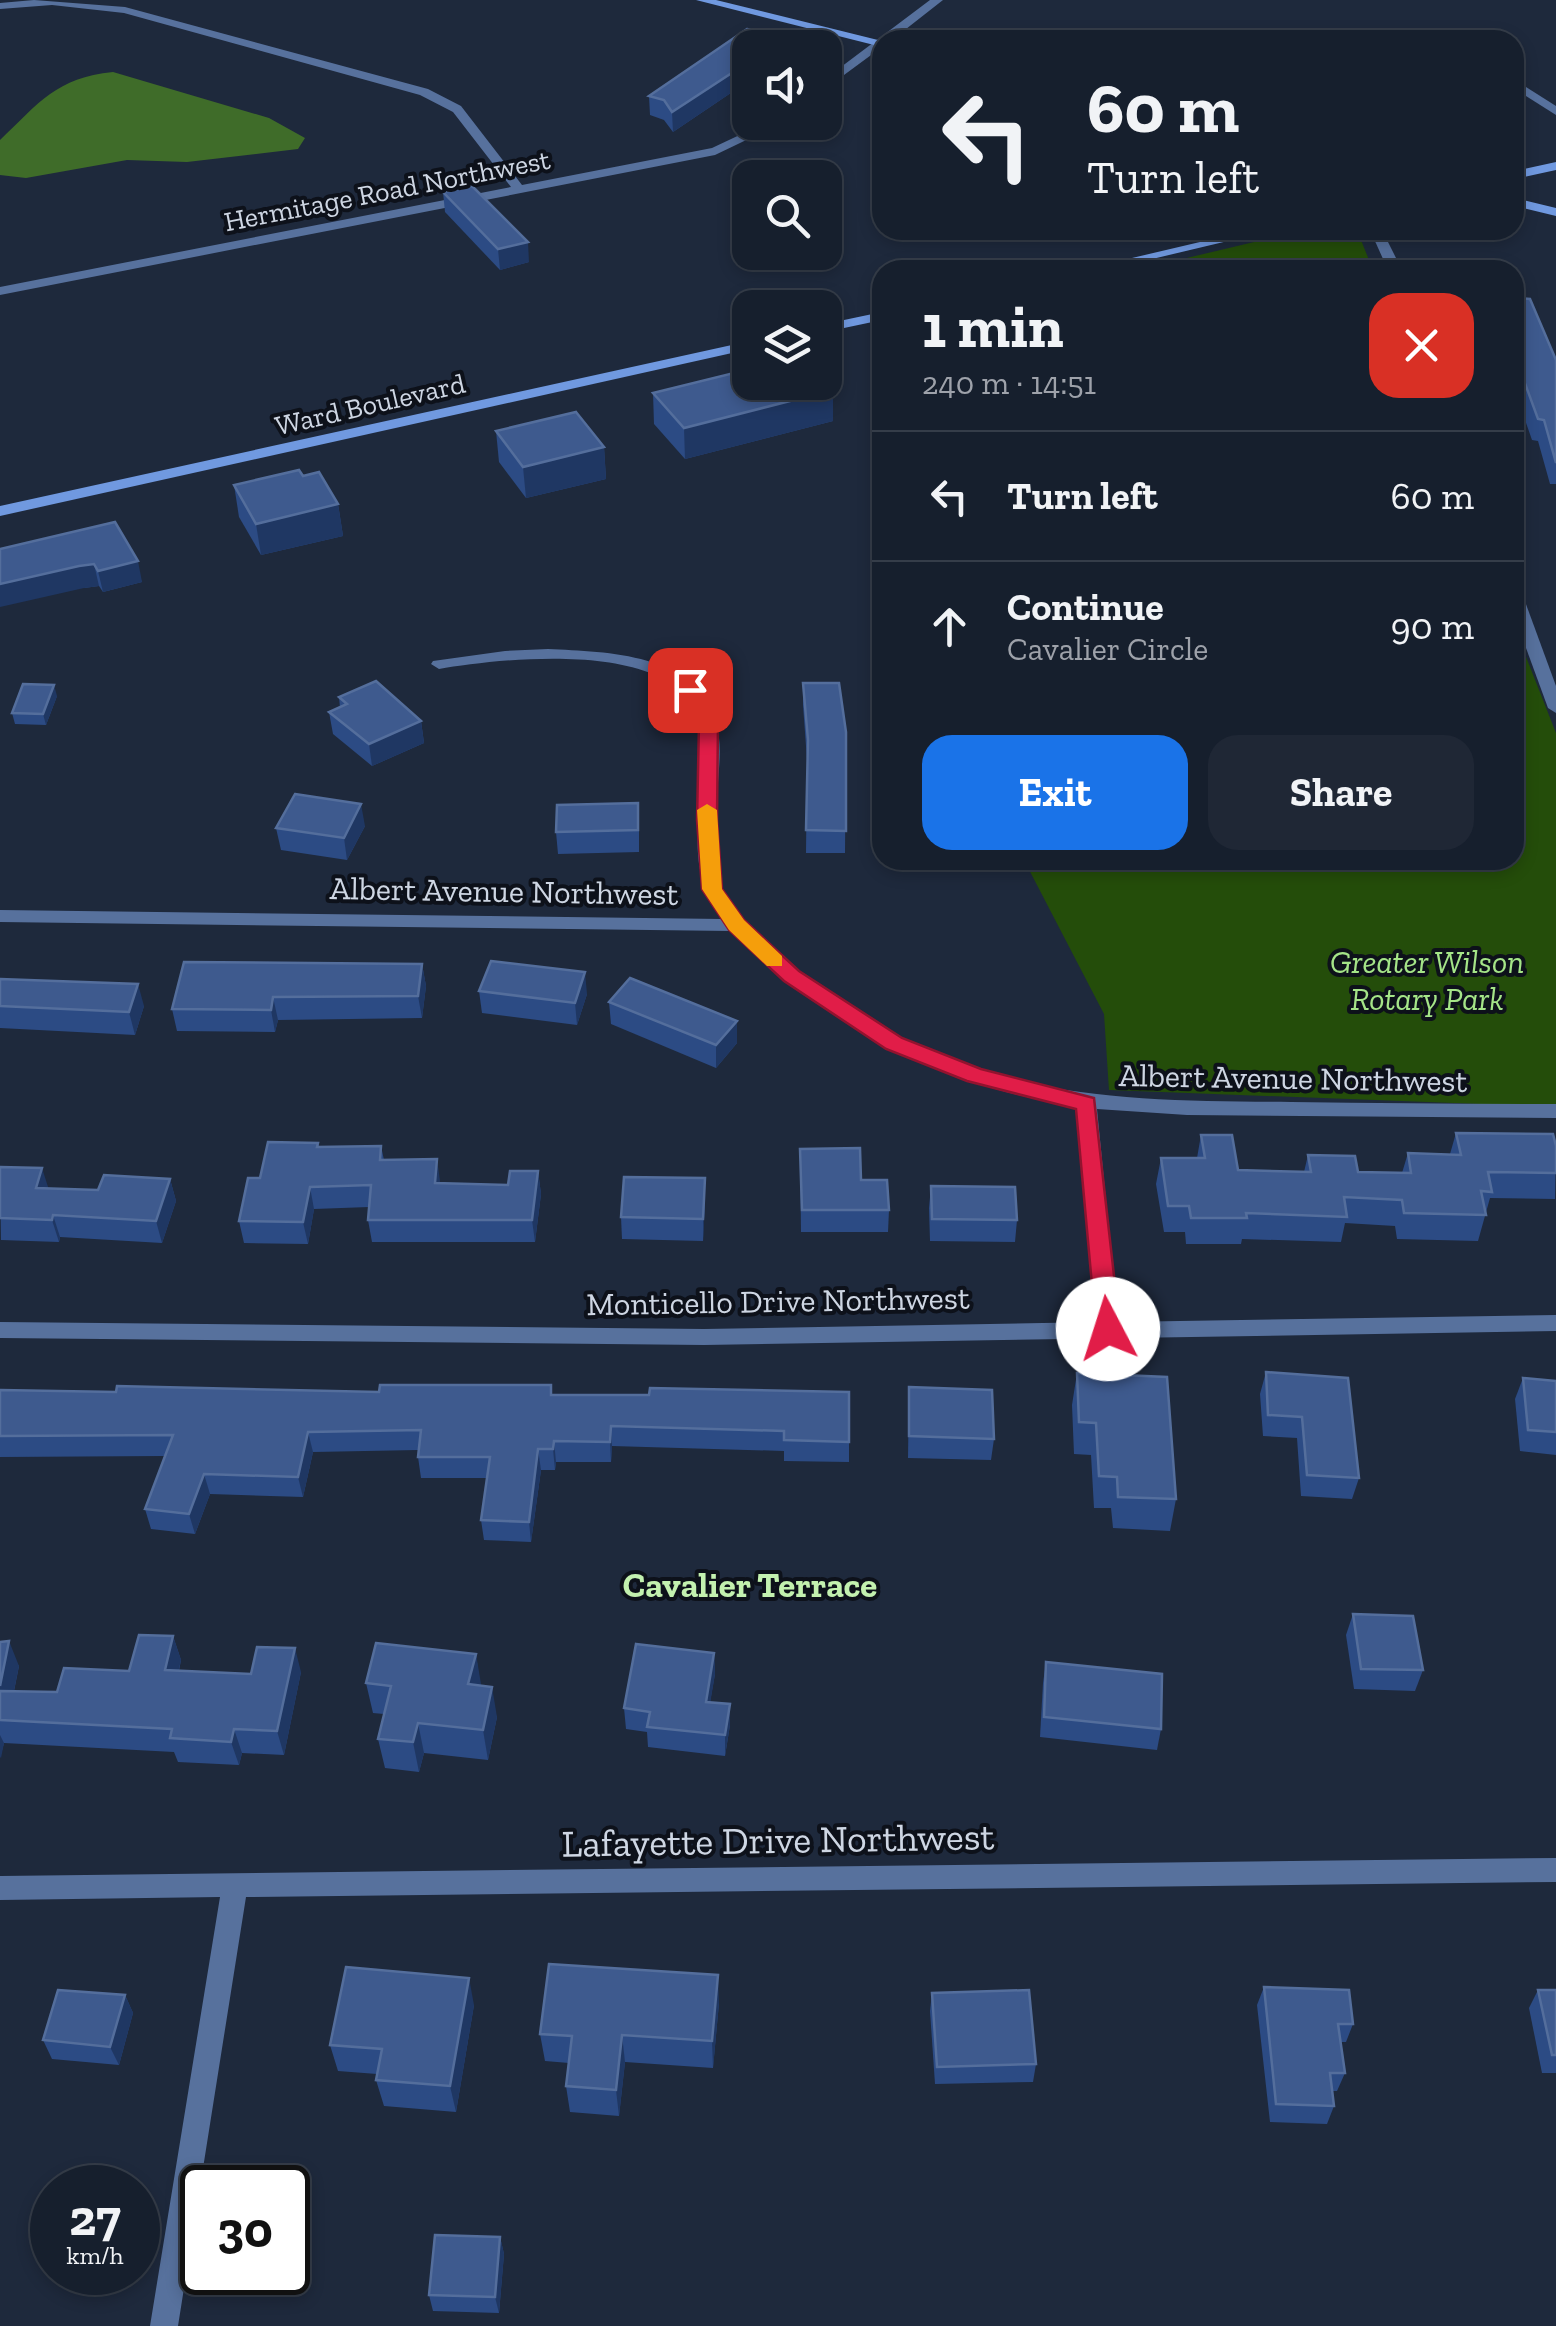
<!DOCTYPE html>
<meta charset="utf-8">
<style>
:root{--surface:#161f2d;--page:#1f2735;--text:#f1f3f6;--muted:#9ea2aa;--line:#353d49;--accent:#1a73e8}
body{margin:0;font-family:"Zilla Slab",serif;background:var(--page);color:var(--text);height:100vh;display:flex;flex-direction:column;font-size:38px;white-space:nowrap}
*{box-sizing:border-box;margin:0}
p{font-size:32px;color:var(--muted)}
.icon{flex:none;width:55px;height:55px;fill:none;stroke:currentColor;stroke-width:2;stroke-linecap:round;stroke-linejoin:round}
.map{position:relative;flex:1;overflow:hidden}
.side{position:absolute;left:872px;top:260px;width:652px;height:610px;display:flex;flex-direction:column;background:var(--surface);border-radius:30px;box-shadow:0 5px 15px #0003,0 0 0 2px var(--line)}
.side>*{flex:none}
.guide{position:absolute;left:872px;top:30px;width:652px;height:210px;border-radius:30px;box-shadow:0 5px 15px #0003,0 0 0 2px var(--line);background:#161f2d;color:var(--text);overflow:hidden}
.buttons{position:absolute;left:732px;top:30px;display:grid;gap:20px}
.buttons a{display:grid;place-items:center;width:110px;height:110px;border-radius:20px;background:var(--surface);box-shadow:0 5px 15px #0003,0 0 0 2px var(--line);font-size:50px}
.speed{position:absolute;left:30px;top:2165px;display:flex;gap:20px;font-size:50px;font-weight:700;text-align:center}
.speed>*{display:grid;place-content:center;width:130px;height:130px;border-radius:50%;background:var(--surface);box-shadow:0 5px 15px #0003,0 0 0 2px var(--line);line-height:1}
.speed small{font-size:25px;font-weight:400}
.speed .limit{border:5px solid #111;border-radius:15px;background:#fff;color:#111}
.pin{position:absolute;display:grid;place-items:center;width:85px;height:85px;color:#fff;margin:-42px;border-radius:20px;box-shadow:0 5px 15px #0006}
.me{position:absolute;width:110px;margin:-55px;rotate:355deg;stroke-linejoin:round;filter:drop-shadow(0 0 8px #0008)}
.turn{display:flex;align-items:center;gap:35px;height:210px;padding:0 50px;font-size:45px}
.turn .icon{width:130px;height:130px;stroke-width:2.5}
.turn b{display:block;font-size:70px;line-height:85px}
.round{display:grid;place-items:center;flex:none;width:105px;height:105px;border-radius:30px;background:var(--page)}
.headline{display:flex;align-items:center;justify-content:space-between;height:170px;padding:0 50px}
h1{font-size:60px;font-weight:700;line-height:75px}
.primary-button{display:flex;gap:20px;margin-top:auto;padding:20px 50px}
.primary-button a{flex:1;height:115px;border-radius:30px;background:var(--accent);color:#fff;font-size:40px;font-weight:700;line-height:115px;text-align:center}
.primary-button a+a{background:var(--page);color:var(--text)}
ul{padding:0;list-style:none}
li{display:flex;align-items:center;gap:30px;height:130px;padding:0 50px;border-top:2px solid var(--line)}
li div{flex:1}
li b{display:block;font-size:38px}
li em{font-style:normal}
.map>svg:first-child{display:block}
.green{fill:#244d0a}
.forest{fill:#3f6c29}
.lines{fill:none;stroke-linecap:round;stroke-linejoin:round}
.minor{fill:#57719d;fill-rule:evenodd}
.secondary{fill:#7099e0;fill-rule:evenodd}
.wall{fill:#2c4b84}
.shaded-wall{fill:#1f3763}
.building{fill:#3e5a8e;stroke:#546e9c;stroke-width:2.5}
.route{fill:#e11d48;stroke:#92132f;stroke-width:2.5}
.slow{fill:#f59e0b}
.labels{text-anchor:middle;stroke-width:8;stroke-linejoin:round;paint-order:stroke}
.far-street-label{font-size:28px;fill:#ced6e3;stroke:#0d111a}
.street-label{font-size:32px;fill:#ced6e3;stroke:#0d111a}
.park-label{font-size:32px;font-style:italic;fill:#a5e588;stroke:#0d111a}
.neighbourhood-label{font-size:35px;font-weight:bold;fill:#c3f1af;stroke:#0d111a}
.near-street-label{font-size:38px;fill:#ced6e3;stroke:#0d111a}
</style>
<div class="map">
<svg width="1556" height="2326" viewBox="0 0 1556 2326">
<rect width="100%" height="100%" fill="#1e293c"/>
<g class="green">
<path d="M1305 230H1357L1373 270H1136Z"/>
<path d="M1515 629 1556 733V1107L1109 1090 1104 1014 1024 860H1515Z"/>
</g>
<path class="forest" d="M113 72 269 118 305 138 298 149 187 162 127 160 26 178 0 175V140C40 102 56 78 113 72Z"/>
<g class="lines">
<g class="minor">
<path d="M34 0 125 7 428 89 461 106 522 185 712 148 767 122H784L715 155 0 295V287L511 187 453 112 420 95 124 13 52 5 0 9V3Z"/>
<path d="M930 0H943L892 40H882V47L825 89V79Z"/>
<path d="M1515 80 1556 106V115L1515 89Z"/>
<path d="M1370 230H1382L1402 270H1388Z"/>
<path d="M1515 591 1523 596 1556 686V713L1548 708 1515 618Z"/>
<path d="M548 649C608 652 696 653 716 722 723 745 718 774 717 798 715 826 711 860 721 888 736 932 838 1003 879 1027 1005 1101 1149 1101 1291 1102 1379 1103 1468 1104 1556 1104V1118L1187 1115 1097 1109 1118 1322 1556 1315V1331L704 1345 0 1338V1322L704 1329 1097 1322 1077 1107C931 1083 840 1030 731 931L0 922V910L722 919C674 853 714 795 701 726 683 637 504 658 439 669L431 664 433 661 505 651Z"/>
<path d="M1556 1858V1882L246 1897 178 2326H150L220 1897 0 1900V1876Z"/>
</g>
<g class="secondary">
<path d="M696 0H716L882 41V47Z"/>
<path d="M1556 162V170L1515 179V171Z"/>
<path d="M1515 198 1556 208V216L1515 206Z"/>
<path d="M1251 230H1274L1106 270H1081Z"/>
<path d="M882 312V320L825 332V324Z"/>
<path d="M750 341V349L0 516V506Z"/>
</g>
</g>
<g class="wall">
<path d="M747 29 785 38V48H750V80L673 132 664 120 650 115 649 96Z"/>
<path d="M443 192 529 262 500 270 445 212Z"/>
<path d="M1515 298 1556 360V484H1550L1538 441 1532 440 1515 391Z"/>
<path d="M653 393 833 421 685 459 654 424Z"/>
<path d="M496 431 604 447 606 479 526 498 499 462Z"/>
<path d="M303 476 338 504 343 536 261 555 239 517 234 485Z"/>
<path d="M115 522 142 582 103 592 99 586 84 588Z"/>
<path d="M803 683 846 732 845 853H806L807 760 803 705Z"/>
<path d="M57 696 46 725 15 724 12 713Z"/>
<path d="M339 697 421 721 424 743 372 766 333 734 329 712 340 708Z"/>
<path d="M639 825V852L558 854 556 832Z"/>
<path d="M365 826 347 860 281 850 276 828Z"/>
<path d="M422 964 426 986 422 1018 278 1020 275 1032 177 1031 172 1009Z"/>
<path d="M0 979 144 1006 135 1035 0 1028Z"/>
<path d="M479 991 587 994 577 1025 482 1013Z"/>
<path d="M609 1002 737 1043 716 1068 611 1024Z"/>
<path d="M1456 1133 1556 1146 1555 1199 1490 1198 1478 1241 1397 1239 1395 1226 1345 1223 1341 1242 1242 1239 1241 1244H1186L1185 1232H1164L1156 1184 1161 1158H1197L1201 1135 1238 1170 1304 1172 1308 1155 1358 1172 1402 1173 1408 1153 1450 1154Z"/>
<path d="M318 1143 319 1147 381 1146 384 1160 440 1183 508 1185 538 1171 541 1194 535 1242H372L368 1220 369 1207 314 1209 308 1244 244 1243 239 1221 260 1178Z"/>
<path d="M800 1149 861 1180 889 1210 888 1232H801Z"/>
<path d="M0 1167 49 1189 98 1190 170 1179 176 1201 162 1243 60 1237 59 1242 1 1240Z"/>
<path d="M931 1186 1017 1220 1015 1242 930 1241 929 1208Z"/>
<path d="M705 1200 703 1241 622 1239 621 1217Z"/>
<path d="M1266 1372 1359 1478 1352 1499 1301 1496 1297 1438 1263 1436 1260 1394Z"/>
<path d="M1077 1373 1176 1499 1170 1531 1113 1528 1111 1508H1094L1091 1455 1074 1454 1072 1405Z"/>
<path d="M1523 1378 1556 1381V1455L1520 1451 1515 1399Z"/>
<path d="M909 1387 994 1439 991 1460 908 1458Z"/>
<path d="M0 1390 552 1395 849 1442V1462L784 1461V1451L612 1446 611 1462H556L555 1470H541L531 1542 484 1540 481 1520 487 1478H421L418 1457V1450L313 1452 303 1497 210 1494 195 1534 151 1529 145 1509 165 1456 0 1457Z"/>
<path d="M1353 1614 1423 1670 1415 1691 1354 1689 1346 1635Z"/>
<path d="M173 1636 181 1660 179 1671 251 1674 301 1672 284 1755 242 1753 239 1765 178 1762 174 1752 4 1743 0 1758V1642L19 1666 14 1691 57 1692 129 1671Z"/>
<path d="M714 1653 715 1674 710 1702 730 1725 725 1756 648 1747 647 1732 626 1729 624 1708Z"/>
<path d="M476 1654 480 1686 497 1717 488 1760 424 1753 419 1772 385 1768 378 1739 384 1714 373 1713 366 1683Z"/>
<path d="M1046 1662 1161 1729 1157 1750 1040 1737 1043 1683Z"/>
<path d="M1264 1987 1353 2024 1346 2042H1341L1345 2073 1337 2091H1332L1334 2106 1327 2124 1270 2122 1257 2005Z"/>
<path d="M1538 1990H1556V2073H1542L1529 2008Z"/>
<path d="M932 1993 1036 2064 1033 2082 935 2084 930 2011Z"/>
<path d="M125 1995 133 2013 119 2065 52 2059 43 2040Z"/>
<path d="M719 2003 713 2068 625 2062 619 2116 570 2112 566 2086 569 2063 545 2061 540 2034Z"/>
<path d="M474 2005 456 2112 384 2106 376 2080 377 2074 338 2071 330 2045Z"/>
<path d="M500 2237 504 2254 499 2313 433 2311 429 2295Z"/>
</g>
<g class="shaded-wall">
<path d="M785 38V48H770Z"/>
<path d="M750 61V80L673 132 672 112Z"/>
<path d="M528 242 529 262 500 270 498 249Z"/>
<path d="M833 390V421L685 459 684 428Z"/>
<path d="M604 447 606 479 526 498 523 467Z"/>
<path d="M338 504 343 536 261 555 256 524Z"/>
<path d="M138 561 142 582 103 592 98 571Z"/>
<path d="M94 564 99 586 84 588 0 607V584L79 566Z"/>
<path d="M54 685 57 696 46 725 43 714Z"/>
<path d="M421 721 424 743 372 766 369 744Z"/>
<path d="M361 804 365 826 347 860 344 838Z"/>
<path d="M422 964 426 986 422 1018 418 996Z"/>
<path d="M585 972 587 994 577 1025 575 1003Z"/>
<path d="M138 984 144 1006 135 1035 129 1012Z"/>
<path d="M273 997 278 1020 275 1032 271 1010Z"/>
<path d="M737 1021V1043L716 1068V1045Z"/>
<path d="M437 1159 440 1181 438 1205 435 1183Z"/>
<path d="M42 1168 49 1190 36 1188Z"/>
<path d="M538 1171 541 1194 535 1242 532 1220Z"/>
<path d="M705 1178V1200L703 1241V1219Z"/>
<path d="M170 1179 176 1201 162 1243 156 1221Z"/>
<path d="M310 1187 314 1209 308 1244 303 1222Z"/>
<path d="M53 1215 60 1237 59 1242 52 1220Z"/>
<path d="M611 1426 612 1446 611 1462 610 1442Z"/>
<path d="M308 1432 313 1452 303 1497 298 1477Z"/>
<path d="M554 1441 556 1462 555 1470 553 1449Z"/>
<path d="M538 1449 541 1470 531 1542 529 1522Z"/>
<path d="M204 1474 210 1494 195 1534 189 1514Z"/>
<path d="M173 1636 181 1660 173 1694 165 1670Z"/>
<path d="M9 1641 19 1666 9 1715 0 1694V1686Z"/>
<path d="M295 1648 301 1672 284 1755 277 1731Z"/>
<path d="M714 1653 715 1674 707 1722 706 1702Z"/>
<path d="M476 1654 481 1684 474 1714 468 1684Z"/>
<path d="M492 1687 497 1717 488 1760 483 1730Z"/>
<path d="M730 1704V1725L725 1756V1735Z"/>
<path d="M418 1723 424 1753 419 1772 413 1742Z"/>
<path d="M234 1729 242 1753 239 1765 231 1742Z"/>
<path d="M0 1735 4 1743 1 1758 0 1756Z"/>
<path d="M718 1975 719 2003 713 2068 712 2041Z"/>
<path d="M469 1978 474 2005 456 2112 450 2086Z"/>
<path d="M125 1995 133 2013 119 2065 110 2047Z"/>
<path d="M622 2035 625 2062 619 2116 616 2090Z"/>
<path d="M500 2237 504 2254 499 2313 495 2297Z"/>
</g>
<g class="building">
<path d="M747 29 785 38 770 48H750V61L672 112 664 100 649 96Z"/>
<path d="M472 186 528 242 498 249 443 192Z"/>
<path d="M1515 298 1530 299 1556 360V463L1544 420 1538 419 1515 356Z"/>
<path d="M750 369V382H825L833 390 684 428 653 393Z"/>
<path d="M576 412 604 447 523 467 496 431Z"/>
<path d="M299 470 303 476 319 472 338 504 256 524 234 485Z"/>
<path d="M115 522 138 561 98 571 94 564 79 566 0 584V549Z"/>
<path d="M376 681 421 721 369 744 329 712 347 704 339 697Z"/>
<path d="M803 683H839L846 732V831L806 830 808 740Z"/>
<path d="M23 684 54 685 43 714 12 713Z"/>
<path d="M295 794 361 804 344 838 276 828Z"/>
<path d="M638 803V830L556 832 557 805Z"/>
<path d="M491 961 585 972 575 1003 479 991Z"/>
<path d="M184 962 422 964 418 996 273 997 271 1010 172 1009Z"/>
<path d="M630 978 737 1021 716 1045 609 1002Z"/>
<path d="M0 979 138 984 129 1012 0 1006Z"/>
<path d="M1456 1133 1553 1134 1556 1146V1173L1488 1172 1492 1192 1481 1191 1486 1215 1404 1213 1402 1200 1344 1197 1347 1217 1246 1213 1247 1218H1191L1189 1206H1168L1161 1158H1205L1201 1135H1232L1238 1170 1311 1172 1308 1155 1355 1156 1358 1172 1411 1173 1408 1153 1461 1155Z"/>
<path d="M268 1142 318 1143 317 1147 381 1146 380 1160 437 1159 435 1183 508 1185 510 1171H538L532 1220H368L371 1185 310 1187 303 1222 239 1221 248 1178H260Z"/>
<path d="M860 1148 861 1180H887L889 1210H802L800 1149Z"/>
<path d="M0 1167 42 1168 36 1188 98 1190 104 1175 170 1179 156 1221 53 1215 52 1220 0 1218Z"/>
<path d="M624 1177 705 1178 703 1219 621 1217Z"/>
<path d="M931 1186 1015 1187 1017 1220 932 1219Z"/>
<path d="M1266 1372 1348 1378 1359 1478 1307 1475 1302 1417 1268 1415Z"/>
<path d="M1077 1373 1167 1377 1176 1499 1118 1497 1117 1477 1099 1476 1096 1423 1079 1422Z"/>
<path d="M1523 1378 1556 1381V1432L1528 1430Z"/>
<path d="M380 1385H551V1395H649L650 1388 849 1392V1442L784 1440V1431L611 1426 610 1442 554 1441 553 1449H538L529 1522 481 1520 490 1457H418L421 1430 308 1432 298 1477 204 1474 189 1514 145 1509 173 1435 0 1436V1390L116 1392 117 1386 379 1392Z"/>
<path d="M909 1387 992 1390 994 1439 909 1436Z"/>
<path d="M1353 1614 1413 1616 1423 1670 1361 1669Z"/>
<path d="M139 1635 173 1636 165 1670 251 1674 257 1647 295 1648 277 1731 234 1729 231 1742 170 1738 172 1729 0 1720V1691L57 1692 64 1668 129 1671Z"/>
<path d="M9 1641 0 1686V1642Z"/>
<path d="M376 1643 476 1654 468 1684 492 1687 483 1730 418 1723 413 1742 378 1739 391 1686 366 1683Z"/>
<path d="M636 1644 714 1653 706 1702 730 1704 725 1735 647 1727 650 1712 624 1708Z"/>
<path d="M1046 1662 1162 1674 1161 1729 1044 1717Z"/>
<path d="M549 1964 718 1975 712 2041 622 2035 616 2090 566 2086 572 2036 540 2034Z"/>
<path d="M346 1967 469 1978 450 2086 376 2080 382 2049 330 2045Z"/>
<path d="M1264 1987 1349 1990 1353 2024H1338L1345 2073H1330L1334 2106 1276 2104Z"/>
<path d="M58 1990 125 1995 110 2047 43 2040Z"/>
<path d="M1029 1990 1036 2064 937 2067 932 1993Z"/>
<path d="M1538 1990H1556V2055H1552Z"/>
<path d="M435 2235 500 2237 495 2297 429 2295Z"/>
</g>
<path class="route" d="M683 686H697L718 722 717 820 722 889 744 920 799 971 902 1038 981 1069 1094 1098 1120 1329 1117 1336H1099L1096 1329 1076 1109 967 1081 886 1049 784 981 729 930 702 889 697 820 699 722 681 690Z"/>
<path class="slow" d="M707 804 717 810 722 889 744 920 782 956V966H767L729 930 702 889 697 810Z"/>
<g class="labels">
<g class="far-street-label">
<text transform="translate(387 190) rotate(-11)" y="10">Hermitage Road Northwest</text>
<text transform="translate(370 404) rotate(-13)" y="10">Ward Boulevard</text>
</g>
<g class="street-label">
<text transform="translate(504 891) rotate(1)" y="11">Albert Avenue Northwest</text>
<text transform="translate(1293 1078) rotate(1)" y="11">Albert Avenue Northwest</text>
<text transform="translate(778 1301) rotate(-1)" y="11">Monticello Drive Northwest</text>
</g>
<g class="park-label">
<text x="1427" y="973">Greater Wilson<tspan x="1427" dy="37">Rotary Park</tspan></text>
</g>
<g class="neighbourhood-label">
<text x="750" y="1597">Cavalier Terrace</text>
</g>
<g class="near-street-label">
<text transform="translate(778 1840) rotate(-1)" y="13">Lafayette Drive Northwest</text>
</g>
</g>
</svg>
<div class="buttons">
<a><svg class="icon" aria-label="sound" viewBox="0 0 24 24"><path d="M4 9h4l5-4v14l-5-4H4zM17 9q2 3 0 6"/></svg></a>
<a><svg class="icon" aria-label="search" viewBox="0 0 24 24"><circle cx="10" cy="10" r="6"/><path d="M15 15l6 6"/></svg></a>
<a><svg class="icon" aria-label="layers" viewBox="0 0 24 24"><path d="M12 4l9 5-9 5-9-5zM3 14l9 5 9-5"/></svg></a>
</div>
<div class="speed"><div>27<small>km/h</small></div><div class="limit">30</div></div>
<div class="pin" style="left:690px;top:690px;background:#d93025"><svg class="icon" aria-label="arrive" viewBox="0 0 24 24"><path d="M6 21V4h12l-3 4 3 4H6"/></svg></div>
<svg class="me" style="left:1108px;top:1329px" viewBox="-20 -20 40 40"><circle r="19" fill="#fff"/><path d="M0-13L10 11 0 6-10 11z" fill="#e11d48"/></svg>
<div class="guide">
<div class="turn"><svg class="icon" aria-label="left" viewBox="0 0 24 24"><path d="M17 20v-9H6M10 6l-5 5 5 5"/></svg><div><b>60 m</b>Turn left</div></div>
</div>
<section class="side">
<div class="headline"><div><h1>1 min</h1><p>240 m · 14:51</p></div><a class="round" style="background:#d93025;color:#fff"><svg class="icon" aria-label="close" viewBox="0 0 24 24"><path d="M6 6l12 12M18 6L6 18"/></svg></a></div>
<ul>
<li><svg class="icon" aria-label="left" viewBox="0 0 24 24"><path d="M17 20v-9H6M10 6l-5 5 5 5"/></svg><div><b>Turn left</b></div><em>60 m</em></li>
<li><svg class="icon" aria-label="ahead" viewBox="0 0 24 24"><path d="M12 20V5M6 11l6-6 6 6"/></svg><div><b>Continue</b><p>Cavalier Circle</p></div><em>90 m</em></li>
</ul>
<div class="primary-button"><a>Exit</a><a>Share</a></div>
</section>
</div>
